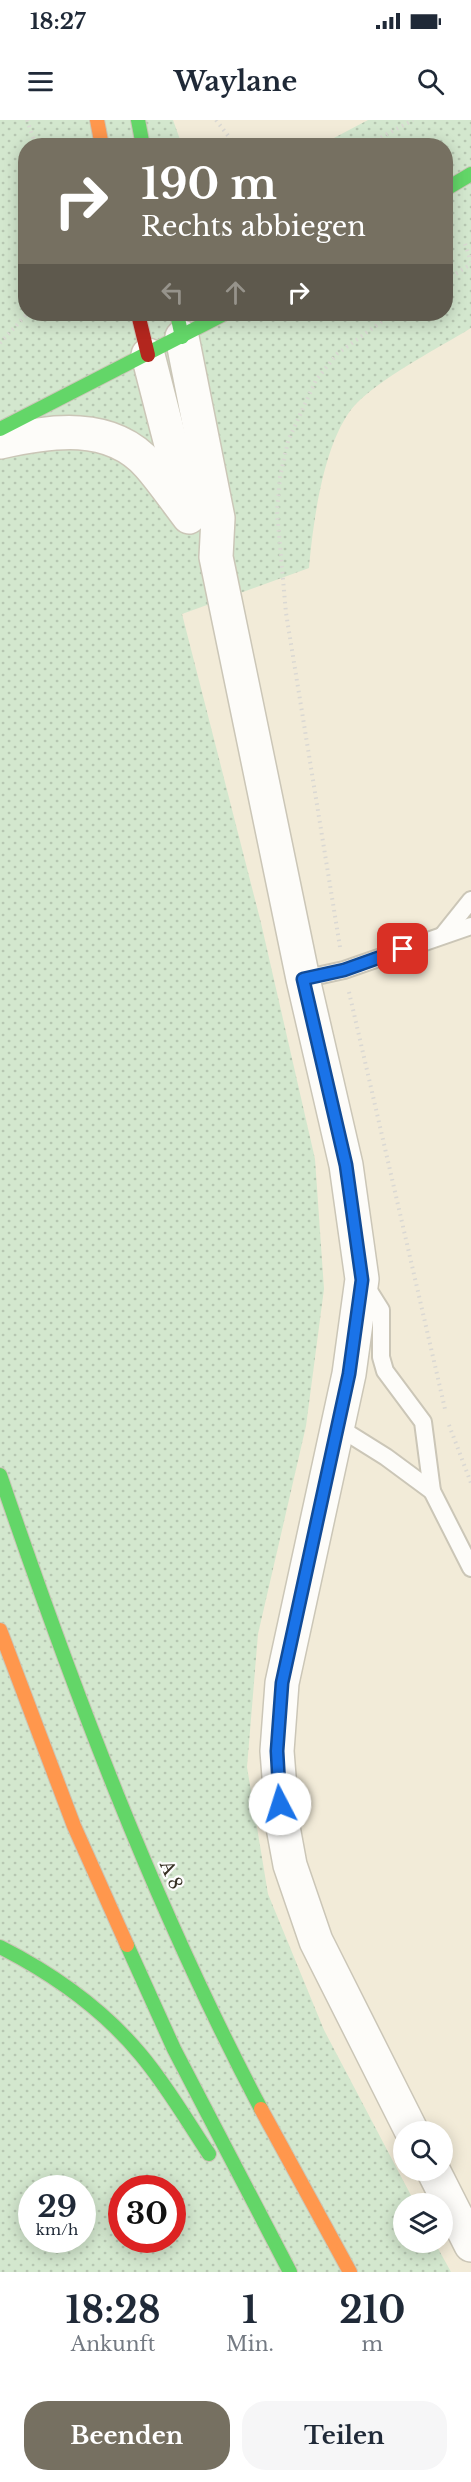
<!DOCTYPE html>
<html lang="de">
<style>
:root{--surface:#fff;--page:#f6f6f7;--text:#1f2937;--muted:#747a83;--accent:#767061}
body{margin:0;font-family:"Libre Baskerville",serif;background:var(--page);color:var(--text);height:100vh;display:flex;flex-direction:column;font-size:22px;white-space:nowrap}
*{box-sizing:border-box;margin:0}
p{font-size:20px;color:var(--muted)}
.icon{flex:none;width:33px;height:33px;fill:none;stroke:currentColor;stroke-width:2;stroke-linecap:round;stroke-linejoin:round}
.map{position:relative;height:2152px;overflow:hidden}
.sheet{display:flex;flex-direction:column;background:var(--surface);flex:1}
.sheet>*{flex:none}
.guide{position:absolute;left:18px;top:18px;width:435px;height:183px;border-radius:24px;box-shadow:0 3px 15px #0003;background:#767061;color:#fff;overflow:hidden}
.buttons{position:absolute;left:393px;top:2001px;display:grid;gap:12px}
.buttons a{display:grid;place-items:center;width:60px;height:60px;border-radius:50%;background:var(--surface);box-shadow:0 3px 15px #0003;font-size:30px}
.speed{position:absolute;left:18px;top:2055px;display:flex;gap:12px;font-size:30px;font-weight:700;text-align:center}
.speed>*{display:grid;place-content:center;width:78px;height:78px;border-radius:50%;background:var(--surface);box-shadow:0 3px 15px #0003;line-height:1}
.speed small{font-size:15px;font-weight:400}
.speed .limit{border:9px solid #d22;background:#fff;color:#111}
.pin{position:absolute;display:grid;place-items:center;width:51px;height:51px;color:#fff;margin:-26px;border-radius:12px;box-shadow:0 3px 9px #0006}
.me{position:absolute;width:66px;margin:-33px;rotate:355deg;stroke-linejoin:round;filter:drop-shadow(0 0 4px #0008)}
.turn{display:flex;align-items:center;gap:21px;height:126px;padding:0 24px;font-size:27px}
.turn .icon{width:78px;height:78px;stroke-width:2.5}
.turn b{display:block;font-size:42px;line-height:51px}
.lanes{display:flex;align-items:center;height:57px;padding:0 24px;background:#0003;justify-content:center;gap:30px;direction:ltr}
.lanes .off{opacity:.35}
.eta{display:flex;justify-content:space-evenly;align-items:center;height:102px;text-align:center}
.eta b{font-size:36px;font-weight:800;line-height:42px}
.cta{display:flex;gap:12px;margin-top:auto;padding:12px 24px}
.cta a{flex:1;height:69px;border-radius:24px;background:var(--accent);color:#fff;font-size:24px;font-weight:800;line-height:69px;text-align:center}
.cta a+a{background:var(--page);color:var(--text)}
.status{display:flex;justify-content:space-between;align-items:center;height:42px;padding:0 30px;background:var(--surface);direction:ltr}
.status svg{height:16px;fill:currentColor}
header{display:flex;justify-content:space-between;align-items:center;height:78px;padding:0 24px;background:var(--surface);font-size:27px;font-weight:800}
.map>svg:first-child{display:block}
.grass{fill:url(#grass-dots);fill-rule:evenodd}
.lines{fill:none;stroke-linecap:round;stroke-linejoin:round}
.lane-casing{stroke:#cbc6b7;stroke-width:20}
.street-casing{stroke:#cbc6b7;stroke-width:36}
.fast-casing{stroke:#cbc6b7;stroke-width:16}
.slow-casing{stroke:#cbc6b7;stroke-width:16}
.jam-casing{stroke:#cbc6b7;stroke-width:16}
.path{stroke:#dad8d3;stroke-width:4;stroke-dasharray:1.5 4.5;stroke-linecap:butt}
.lane{stroke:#fdfcf9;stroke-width:16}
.street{stroke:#fdfcf9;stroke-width:33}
.fast{stroke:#63d668;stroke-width:14}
.slow{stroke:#ff974d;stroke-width:14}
.jam{stroke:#b3261e;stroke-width:14}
.route-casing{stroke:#114b97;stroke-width:15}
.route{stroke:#1a73e8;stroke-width:10}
.labels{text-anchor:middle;stroke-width:4.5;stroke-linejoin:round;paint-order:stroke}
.street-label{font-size:18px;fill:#342e21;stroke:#fdfdfd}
</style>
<div class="status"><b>18:27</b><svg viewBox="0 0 49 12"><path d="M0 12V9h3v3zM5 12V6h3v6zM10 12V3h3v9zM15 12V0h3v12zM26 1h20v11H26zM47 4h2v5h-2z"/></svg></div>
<header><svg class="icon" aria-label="menu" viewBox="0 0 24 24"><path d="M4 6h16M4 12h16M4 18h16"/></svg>Waylane<svg class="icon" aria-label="search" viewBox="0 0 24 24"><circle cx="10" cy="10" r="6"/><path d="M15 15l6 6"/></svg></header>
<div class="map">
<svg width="471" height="2152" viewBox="0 0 471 2152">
<defs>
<pattern id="grass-dots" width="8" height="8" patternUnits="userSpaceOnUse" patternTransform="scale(1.5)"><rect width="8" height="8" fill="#d3e7ce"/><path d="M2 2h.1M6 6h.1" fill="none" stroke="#b6c6b1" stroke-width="1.8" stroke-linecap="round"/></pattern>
</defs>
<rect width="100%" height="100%" fill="#f2ebd8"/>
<path class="grass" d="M0 0H173L182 25 26 26V194H446V26L333 25 332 19 368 0H471V208C435 230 391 252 360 280 324 312 313 403 309 448L182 494 261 803 315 1039 324 1169 306 1306 258 1514 247 1647 268 1774 324 1910 415 2083 404 2084V2122L435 2123 451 2152H0ZM32 2068H82V2120H32ZM122 2068H172V2120H122Z"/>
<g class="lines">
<g class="lane-casing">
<g id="lane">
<path d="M443 815 471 780"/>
<path d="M303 859 344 850 471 806"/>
<path d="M364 1163 381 1190V1237L385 1251 423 1302 432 1371 471 1448"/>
<path d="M338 1307 386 1337 432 1371"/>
</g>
</g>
<g class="street-casing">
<g id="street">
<path d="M182 217 218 398 216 437 303 859 346 1045 362 1159 349 1254 282 1563 277 1631 283 1707 290 1745 316 1821 412 2012"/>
<path d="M148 235 187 387"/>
<path d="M0 322C51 311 110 301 149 345 163 361 176 380 189 397"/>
<path d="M433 2050 471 2125"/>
</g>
</g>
<g class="fast-casing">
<g id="fast">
<path d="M138 0 143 26"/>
<path d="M446 69 471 54"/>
<path d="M177 194 182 217"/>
<path d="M0 309 224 194"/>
<path d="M0 1355C74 1572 154 1786 261 1989"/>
<path d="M127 1825 174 1929 290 2152"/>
<path d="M0 1827C53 1854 103 1889 141 1935 167 1966 187 2001 209 2034"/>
</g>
</g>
<g class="slow-casing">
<g id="slow">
<path d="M97 0 102 26"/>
<path d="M0 1510 74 1706 127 1825"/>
<path d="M261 1989 350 2152"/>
</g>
</g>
<g class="jam-casing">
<path id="jam" d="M138 194 148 235"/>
</g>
<g class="path">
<path d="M27 0 36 26"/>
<path d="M216 0 236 26"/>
<path d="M365 26 413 0"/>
<path d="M465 124 471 142"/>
<path d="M446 160 471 144"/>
<path d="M0 223 27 194"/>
<path d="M340 827 286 493 277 392 280 357 288 321 316 260 337 234 392 194"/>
<path d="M349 872 445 1289"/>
<path d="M449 1305 471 1363"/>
</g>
<use href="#lane" class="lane"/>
<use href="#street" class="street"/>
<use href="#fast" class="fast"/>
<use href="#slow" class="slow"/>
<use href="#jam" class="jam"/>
</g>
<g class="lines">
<g class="route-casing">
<path id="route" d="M280 1684 277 1631 282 1563 349 1254 362 1160 346 1045 303 859 344 850 403 829"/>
</g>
<use href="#route" class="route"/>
</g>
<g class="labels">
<g class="street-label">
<text transform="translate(171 1755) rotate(66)" y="6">A 8</text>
</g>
</g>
</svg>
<div class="buttons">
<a><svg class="icon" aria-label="search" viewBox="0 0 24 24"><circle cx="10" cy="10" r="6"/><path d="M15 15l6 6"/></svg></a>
<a><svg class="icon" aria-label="layers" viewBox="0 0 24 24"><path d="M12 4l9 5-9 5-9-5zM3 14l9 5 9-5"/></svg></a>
</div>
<div class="speed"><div>29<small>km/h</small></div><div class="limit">30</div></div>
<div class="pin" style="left:403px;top:829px;background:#d93025"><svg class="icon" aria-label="arrive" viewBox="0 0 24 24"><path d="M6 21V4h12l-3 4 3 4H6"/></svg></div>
<svg class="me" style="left:280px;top:1684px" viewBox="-20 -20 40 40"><circle r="19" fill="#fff"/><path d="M0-13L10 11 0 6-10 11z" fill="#1a73e8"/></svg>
<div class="guide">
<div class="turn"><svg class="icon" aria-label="right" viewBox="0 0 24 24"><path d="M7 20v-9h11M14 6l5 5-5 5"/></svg><div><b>190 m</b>Rechts abbiegen</div></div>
<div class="lanes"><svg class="icon off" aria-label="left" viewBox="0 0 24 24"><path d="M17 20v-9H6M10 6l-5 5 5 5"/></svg><svg class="icon off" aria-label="ahead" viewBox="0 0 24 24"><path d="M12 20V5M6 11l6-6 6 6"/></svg><svg class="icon" aria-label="right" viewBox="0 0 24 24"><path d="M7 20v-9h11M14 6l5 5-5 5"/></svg></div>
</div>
</div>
<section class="sheet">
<div class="eta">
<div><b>18:28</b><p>Ankunft</p></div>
<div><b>1</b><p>Min.</p></div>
<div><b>210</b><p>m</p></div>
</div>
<div class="cta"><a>Beenden</a><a>Teilen</a></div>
</section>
